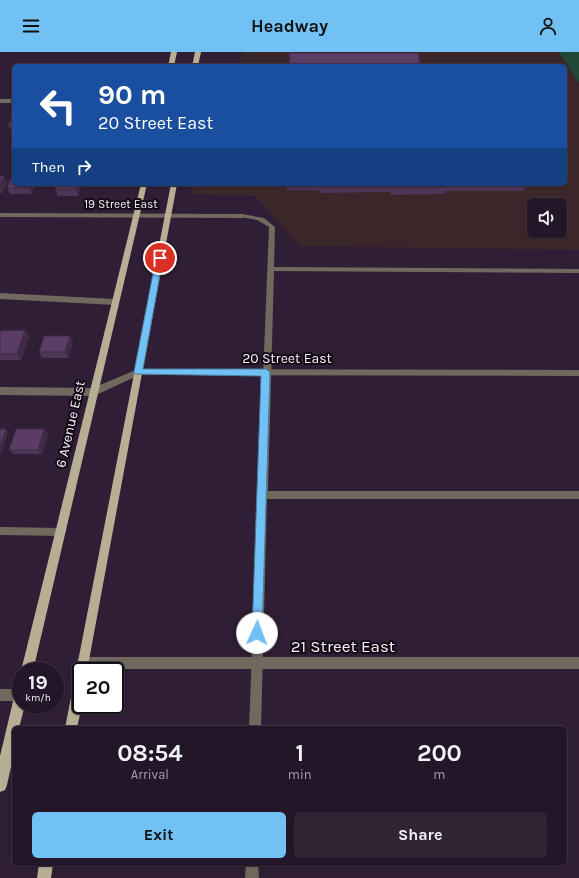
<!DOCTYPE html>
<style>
:root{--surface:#231628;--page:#2f2334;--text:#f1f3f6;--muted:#a39fa8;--line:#403545;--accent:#72c1f5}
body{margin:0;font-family:Karla,sans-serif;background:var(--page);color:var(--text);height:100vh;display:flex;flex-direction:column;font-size:15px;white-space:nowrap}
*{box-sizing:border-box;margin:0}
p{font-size:13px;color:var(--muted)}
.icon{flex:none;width:22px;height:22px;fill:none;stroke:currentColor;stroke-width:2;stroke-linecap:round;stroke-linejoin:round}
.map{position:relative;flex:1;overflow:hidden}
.side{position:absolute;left:12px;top:674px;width:555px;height:140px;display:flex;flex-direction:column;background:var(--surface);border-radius:6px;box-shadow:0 1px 3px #0004,0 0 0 1px var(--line)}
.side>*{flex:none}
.banner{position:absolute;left:12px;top:12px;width:555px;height:122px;border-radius:6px;box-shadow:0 1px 3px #0004,0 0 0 1px var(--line);background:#1a4fa0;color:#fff;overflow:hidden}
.tools{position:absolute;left:527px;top:146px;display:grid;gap:8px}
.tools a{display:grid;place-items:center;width:40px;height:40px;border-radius:6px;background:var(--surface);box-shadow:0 1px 3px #0004,0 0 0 1px var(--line);font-size:20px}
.speed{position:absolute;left:12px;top:610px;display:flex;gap:8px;font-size:20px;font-weight:700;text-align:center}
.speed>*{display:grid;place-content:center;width:52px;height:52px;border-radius:50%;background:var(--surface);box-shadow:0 1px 3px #0004,0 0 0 1px var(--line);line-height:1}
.speed small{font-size:10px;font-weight:400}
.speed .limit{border:2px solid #111;border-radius:6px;background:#fff;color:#111}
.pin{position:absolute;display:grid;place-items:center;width:34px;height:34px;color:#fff;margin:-17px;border:2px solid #fff;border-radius:50%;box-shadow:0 1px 4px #0007}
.me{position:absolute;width:44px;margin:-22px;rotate:2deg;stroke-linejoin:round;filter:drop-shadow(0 0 3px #0008)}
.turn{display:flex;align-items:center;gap:14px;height:84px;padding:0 20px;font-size:18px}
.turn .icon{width:52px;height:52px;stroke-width:2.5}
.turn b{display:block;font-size:28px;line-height:34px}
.then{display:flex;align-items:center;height:38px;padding:0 20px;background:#0003;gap:8px;font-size:15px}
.eta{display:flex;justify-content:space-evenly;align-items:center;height:68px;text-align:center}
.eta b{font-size:24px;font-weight:700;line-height:28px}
.cta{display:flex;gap:8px;margin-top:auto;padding:8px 20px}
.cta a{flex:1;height:46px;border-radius:6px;background:var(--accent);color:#111;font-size:16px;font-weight:700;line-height:46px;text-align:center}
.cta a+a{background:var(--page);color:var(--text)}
header{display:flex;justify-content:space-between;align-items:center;height:52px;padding:0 20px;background:var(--accent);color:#111;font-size:18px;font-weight:700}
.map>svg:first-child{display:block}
.commercial{fill:#3b272a;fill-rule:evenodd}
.green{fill:#214736}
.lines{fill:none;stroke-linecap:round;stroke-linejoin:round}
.lane{fill:#6f6a5d;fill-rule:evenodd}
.street{fill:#6f6a5d;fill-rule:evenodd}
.primary{fill:#b8ae93;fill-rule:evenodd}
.wall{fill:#4e3457}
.shaded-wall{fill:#402a47}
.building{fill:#5b3c65;stroke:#402a47}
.route{fill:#72c1f5;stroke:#4a7d9f}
.labels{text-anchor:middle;stroke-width:4;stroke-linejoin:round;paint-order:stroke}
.far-street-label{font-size:12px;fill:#f8edfc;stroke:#130c15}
.street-label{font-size:14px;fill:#f8edfc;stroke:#130c15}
.near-street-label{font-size:17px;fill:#f8edfc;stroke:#130c15}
</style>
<header><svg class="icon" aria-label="menu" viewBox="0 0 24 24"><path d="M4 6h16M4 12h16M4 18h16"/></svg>Headway<svg class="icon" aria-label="person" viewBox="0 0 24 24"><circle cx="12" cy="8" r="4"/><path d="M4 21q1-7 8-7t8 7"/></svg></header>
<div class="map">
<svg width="579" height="826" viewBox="0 0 579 826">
<rect width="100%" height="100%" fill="#2f1e35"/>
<path class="commercial" d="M243 0H559L579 32V198L300 194 255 144 192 142 195 132H565V14H238ZM534 153H560V179H534Z"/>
<path class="green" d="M559 0H579V31Z"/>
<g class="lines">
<g class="lane">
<path d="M242 162 264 166 275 175 274 215 579 217V221L274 219 268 439H579V447H267L261 676H249L269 175 257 168 240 165 239 164Z"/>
<path d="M0 241 115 247 119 250 115 253 0 247Z"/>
<path d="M0 475 61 476 64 477 66 480 64 483 61 484 0 483Z"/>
<path d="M246 812H258L259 826H245Z"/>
</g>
<g class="street">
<rect x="0" y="47" width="14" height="4"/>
<path d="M0 161 242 162 246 164 242 166 0 165Z"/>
<path d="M138 317 579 318V324L139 323 94 344 0 343V335L93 336Z"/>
<path d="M83 605H579V617H83L79 615 77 611 79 607Z"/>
<rect x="0" y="637" width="21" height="12"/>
</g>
<g class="primary">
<path d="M171 0H177L174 14H168Z"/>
<path d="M195 0H201L198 14H192Z"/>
<path d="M141 132H147L33 619H21Z"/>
<path d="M171 132H177L87 619H81L82 653 77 676H65Z"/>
<path d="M21 635V653H25L19 676H14V701L7 733 5 738 0 740V704L15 641 17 637Z"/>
<path d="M39 812H53L51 826H37Z"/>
</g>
</g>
<g class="wall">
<path d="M14 64V77H10L8 74Z"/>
<path d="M0 124 7 130 2 141H0Z"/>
<path d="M36 132 31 142H10L7 136Z"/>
<path d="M57 132H82V133L78 144H58L55 137Z"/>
<path d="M287 132H526L523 139H446L445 142 391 143 390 140 320 141 319 138H287Z"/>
<path d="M25 278 29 284 21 308H0V279Z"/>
<path d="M70 284 73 290 68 306H42L39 300Z"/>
<path d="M44 377 48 382 42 402H14L9 398Z"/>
</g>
<g class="shaded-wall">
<path d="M4 124 7 130 2 141 0 136V132Z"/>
<path d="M30 132H36L31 142 29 136Z"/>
<path d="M78 132H82V133L78 144 76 137Z"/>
<path d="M25 278 29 284 21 308 17 302Z"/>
<path d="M70 284 73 290 68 306 65 300Z"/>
<path d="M6 377 8 380 1 402H0V395Z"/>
<path d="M44 377 48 382 42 402 38 398Z"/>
</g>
<g class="building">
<path d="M289 1H418L421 14H290Z"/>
<path d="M37 12H106L105 14H36Z"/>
<path d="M13 64H14V74H8Z"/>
<path d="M0 124H4L0 132Z"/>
<path d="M12 125H14V132H30L29 136H7Z"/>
<path d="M57 132H78L76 137H55Z"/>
<path d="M25 278 17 302H0V279Z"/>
<path d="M44 284H70L65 300H39Z"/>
<path d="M0 377H6L0 395Z"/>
<path d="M16 377H44L38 398H9Z"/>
</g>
<path class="route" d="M160 203 163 206 143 317H266L270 320 262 581 261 585 257 586 253 585 252 581 261 324 135 322 134 320 156 206Z"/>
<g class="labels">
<g class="far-street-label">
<text x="121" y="156">19 Street East</text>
</g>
<g class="street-label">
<text x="287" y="311">20 Street East</text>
<text transform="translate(70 372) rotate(-77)" y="5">6 Avenue East</text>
</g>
<g class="near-street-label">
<text x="343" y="600">21 Street East</text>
</g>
</g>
</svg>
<div class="tools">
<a><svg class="icon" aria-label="sound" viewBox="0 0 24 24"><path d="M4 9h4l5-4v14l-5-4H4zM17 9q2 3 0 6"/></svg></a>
</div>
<div class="speed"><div>19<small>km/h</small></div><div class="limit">20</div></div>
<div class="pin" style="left:160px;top:206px;background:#d93025"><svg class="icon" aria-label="arrive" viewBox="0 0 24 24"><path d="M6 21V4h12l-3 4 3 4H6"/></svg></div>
<svg class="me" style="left:257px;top:581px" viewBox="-20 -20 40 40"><circle r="19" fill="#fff"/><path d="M0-13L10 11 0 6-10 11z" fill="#72c1f5"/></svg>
<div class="banner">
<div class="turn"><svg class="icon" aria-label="left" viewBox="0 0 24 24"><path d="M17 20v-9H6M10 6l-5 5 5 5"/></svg><div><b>90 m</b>20 Street East</div></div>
<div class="then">Then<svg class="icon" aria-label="right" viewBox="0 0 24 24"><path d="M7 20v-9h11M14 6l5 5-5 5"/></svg></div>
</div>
<section class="side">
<div class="eta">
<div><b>08:54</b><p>Arrival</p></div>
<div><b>1</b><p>min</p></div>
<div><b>200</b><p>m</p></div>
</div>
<div class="cta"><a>Exit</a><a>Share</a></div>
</section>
</div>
